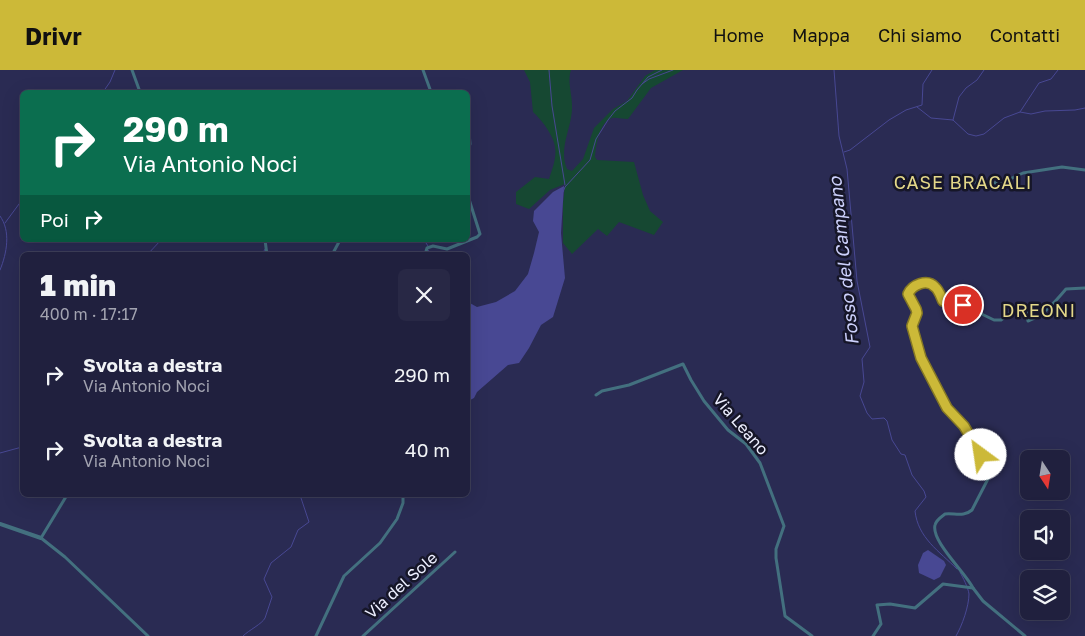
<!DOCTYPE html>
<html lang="it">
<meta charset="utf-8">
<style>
:root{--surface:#20203e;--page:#282845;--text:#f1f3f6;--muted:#a2a3b0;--line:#3d3e58;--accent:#ccb938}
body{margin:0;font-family:"Golos Text",sans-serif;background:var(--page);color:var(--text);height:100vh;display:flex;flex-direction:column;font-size:19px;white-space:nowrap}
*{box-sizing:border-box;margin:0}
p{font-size:16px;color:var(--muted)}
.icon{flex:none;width:28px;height:28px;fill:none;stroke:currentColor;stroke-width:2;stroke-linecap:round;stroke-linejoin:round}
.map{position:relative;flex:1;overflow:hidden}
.drawer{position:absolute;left:20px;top:182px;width:450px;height:245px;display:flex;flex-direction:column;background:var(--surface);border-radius:8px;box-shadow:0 5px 20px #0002,0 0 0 1px var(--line)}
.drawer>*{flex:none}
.banner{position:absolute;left:20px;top:20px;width:450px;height:152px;border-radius:8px;box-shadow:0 5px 20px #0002,0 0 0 1px var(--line);background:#0b6e4f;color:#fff;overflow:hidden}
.needle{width:32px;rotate:168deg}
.fabs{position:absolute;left:1020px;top:380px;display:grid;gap:10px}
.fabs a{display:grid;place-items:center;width:50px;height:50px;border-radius:8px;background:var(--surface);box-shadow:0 5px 20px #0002,0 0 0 1px var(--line);font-size:25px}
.pin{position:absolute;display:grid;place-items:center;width:42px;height:42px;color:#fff;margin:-21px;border:2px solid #fff;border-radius:50%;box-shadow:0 1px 5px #0007}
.me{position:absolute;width:55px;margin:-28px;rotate:329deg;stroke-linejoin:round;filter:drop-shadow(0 0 4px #0008)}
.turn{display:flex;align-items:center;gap:18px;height:105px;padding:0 20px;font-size:22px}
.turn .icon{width:65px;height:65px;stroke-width:2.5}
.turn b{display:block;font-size:35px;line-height:42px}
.then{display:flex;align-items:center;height:48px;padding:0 20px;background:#0003;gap:10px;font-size:19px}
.round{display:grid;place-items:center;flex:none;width:52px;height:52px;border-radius:8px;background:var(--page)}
.summary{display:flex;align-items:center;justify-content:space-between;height:85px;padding:0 20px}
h1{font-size:30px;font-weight:800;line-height:38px}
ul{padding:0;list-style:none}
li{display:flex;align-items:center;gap:15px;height:75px;padding:0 20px}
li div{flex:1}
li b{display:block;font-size:19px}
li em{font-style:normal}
header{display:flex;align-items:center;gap:30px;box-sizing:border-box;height:70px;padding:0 25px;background:var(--accent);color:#111}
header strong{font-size:24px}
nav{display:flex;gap:28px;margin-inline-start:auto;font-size:18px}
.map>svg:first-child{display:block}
.green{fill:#164832}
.water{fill:#484893}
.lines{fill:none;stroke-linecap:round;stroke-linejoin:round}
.stream{stroke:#484893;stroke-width:1}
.minor{stroke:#43707f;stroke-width:3}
.tertiary{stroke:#43707f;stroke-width:4}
.route-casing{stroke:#857824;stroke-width:12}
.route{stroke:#ccb938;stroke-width:9}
.labels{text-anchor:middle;stroke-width:5;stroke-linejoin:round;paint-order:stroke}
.street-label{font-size:16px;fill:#edefff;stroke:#161628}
.neighbourhood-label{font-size:18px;letter-spacing:1px;fill:#e4d889;stroke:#161628}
.water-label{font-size:18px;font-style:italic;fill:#ccd0fb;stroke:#161628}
</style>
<header>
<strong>Drivr</strong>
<nav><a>Home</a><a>Mappa</a><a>Chi siamo</a><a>Contatti</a></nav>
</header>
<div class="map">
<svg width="1085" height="566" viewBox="0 0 1085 566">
<rect width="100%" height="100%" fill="#2a2b53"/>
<path class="green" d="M524 0H571C567 10 572 24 572 35 573 57 558 76 567 99L572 101 583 89 594 58 613 39 627 31 645 6 655 0H683L651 18 628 49C623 49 616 47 612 48 599 52 596 76 595 87L597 90 634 92 643 125 650 141 663 152 654 165 619 152 607 166 598 159 572 184 563 173V134L565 114 550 120 529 139 516 134V122L535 107 549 109C552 100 557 87 555 77 554 66 541 49 533 42L530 12Z"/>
<g class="water">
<path d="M564 116 561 163 565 208 553 247 541 255 529 278 519 293 508 295 477 322 474 328 468 331V232L477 237 496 232 515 221 528 204 534 183 539 162 533 151 534 141 553 122Z"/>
<path d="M928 480 944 491 946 495 940 507 934 510 919 503 918 495 923 483Z"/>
</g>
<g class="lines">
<g class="stream">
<path d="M549 0 552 36 565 115"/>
<path d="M834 0 839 66 847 99 857 211 870 277 862 289 864 312 860 326 867 343 872 349 884 348 887 351 892 370 901 384 905 385 912 405 924 421 926 427 915 441C918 468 939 481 957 499"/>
<path d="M642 14 649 9 673 0"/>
<path d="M103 22 110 12 115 0"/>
<path d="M917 37 931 48 953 50 968 64 976 66 984 64 1004 48 1020 42 1031 44 1045 41 1075 40 1085 38"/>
<path d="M1020 42 1039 13 1051 9 1058 0"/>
<path d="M953 50 959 27 966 18 977 10 984 0"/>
<path d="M844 82 850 80 889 50 906 40 922 35 923 14 932 0"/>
<path d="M563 122 565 117 590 90 596 69 608 50 615 41 632 28 637 20 648 7 662 0"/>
<path d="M0 146C11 161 7 183 0 200"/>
<path d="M5 153 22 130"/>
<path d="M424 170 428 176"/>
<path d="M428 180 431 185"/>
<path d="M147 185 161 170"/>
<path d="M262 185 265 179"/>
<path d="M0 383 22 377"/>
<path d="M243 566C249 560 262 554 265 548L272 527 264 509 271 493 291 477 298 460 309 452 300 425"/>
<path d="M956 566C962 556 969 536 969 524 968 517 963 508 960 502"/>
</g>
<g class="minor">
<path d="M132 0 140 22"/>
<path d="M423 0 431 22"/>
<path d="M369 22H410"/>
<path d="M468 50 470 74H468"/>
<path d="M952 107 966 112 1001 113 1023 103 1062 97 1085 100"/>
<path d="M265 170 267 185"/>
<path d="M332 185 340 170"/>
<path d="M425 185 427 178 433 176 447 179 477 167 480 164 468 126"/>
<path d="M596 325 602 321 629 315 683 294 691 310 704 331 728 360 746 374 760 393 784 456 776 479V488L785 546 812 566"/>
<path d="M67 425 41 468 65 487 148 566"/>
<path d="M973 518C965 502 931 471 935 455 936 450 941 447 945 444 955 443 964 447 972 440L990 405V400L964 356 947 337 921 288 913 263 912 256 917 243 916 239 908 224 911 219 921 213H929L935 216 943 231 963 235 994 250H1001L1012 241H1026L1028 251C1044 245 1055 232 1066 219L1085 218"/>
<path d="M316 566 344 506 380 473 397 449 403 433V425"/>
<path d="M363 566 455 482"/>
<path d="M873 566 881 554 877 535 890 534 915 538 943 514 973 518 983 531 1025 566"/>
</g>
<path class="tertiary" d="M0 454 41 468"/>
</g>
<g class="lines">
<g class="route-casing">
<path id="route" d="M963 235 943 231C941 227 939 220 935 217 927 208 912 215 908 224L916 239 917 243 912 256 921 288 947 338 964 356 981 385"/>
</g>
<use href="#route" class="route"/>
</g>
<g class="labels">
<g class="street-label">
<text transform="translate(741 354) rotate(49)" y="6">Via Leano</text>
<text transform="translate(401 515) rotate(-42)" y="6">Via del Sole</text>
</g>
<g class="neighbourhood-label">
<text x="963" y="119">CASE BRACALI</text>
<text x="1039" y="247">DREONI</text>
</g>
<g class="water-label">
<text transform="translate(844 191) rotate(-96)" y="6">Fosso del Campano</text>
</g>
</g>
</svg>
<div class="fabs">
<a><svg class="needle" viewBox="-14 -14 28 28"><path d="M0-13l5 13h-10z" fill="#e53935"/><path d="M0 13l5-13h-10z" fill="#a2a3b0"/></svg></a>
<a><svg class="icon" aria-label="sound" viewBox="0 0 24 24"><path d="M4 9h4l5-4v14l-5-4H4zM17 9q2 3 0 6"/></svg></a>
<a><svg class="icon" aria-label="layers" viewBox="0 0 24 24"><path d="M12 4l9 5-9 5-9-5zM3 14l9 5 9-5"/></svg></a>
</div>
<div class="pin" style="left:963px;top:235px;background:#d93025"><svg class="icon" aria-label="arrive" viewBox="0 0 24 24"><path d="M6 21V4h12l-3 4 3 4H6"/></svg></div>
<svg class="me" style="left:981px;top:385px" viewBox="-20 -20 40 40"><circle r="19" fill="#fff"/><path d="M0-13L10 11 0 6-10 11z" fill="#ccb938"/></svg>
<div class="banner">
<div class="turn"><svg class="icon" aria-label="right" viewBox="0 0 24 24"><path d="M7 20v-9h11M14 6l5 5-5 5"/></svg><div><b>290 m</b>Via Antonio Noci</div></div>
<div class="then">Poi<svg class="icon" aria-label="right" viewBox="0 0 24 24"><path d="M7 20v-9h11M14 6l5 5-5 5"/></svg></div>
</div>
<section class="drawer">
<div class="summary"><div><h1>1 min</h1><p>400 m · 17:17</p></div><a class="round"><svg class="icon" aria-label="close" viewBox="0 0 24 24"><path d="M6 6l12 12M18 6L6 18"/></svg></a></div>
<ul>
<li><svg class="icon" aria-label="right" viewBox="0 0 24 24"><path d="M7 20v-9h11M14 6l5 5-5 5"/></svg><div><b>Svolta a destra</b><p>Via Antonio Noci</p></div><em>290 m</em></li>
<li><svg class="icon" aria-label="right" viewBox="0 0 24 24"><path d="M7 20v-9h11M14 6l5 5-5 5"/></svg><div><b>Svolta a destra</b><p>Via Antonio Noci</p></div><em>40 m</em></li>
</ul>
</section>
</div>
